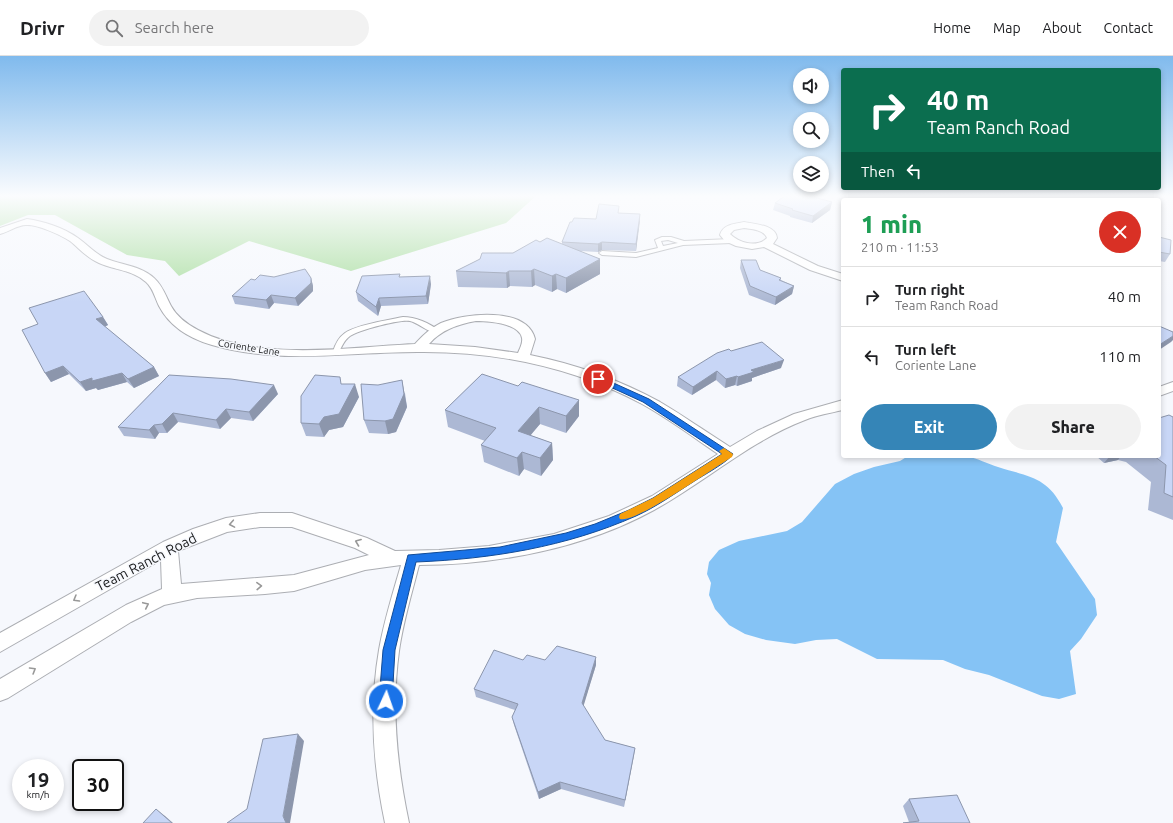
<!DOCTYPE html>
<meta charset="utf-8">
<style>
:root{--surface:#fff;--page:#f2f2f2;--text:#202124;--muted:#757577;--line:#e0e0e0;--accent:#3585b7}
body{margin:0;font-family:Ubuntu,sans-serif;background:var(--page);color:var(--text);height:100vh;display:flex;flex-direction:column;font-size:15px;white-space:nowrap}
*{box-sizing:border-box;margin:0}
p{font-size:13px;color:var(--muted)}
.icon{flex:none;width:22px;height:22px;fill:none;stroke:currentColor;stroke-width:2;stroke-linecap:round;stroke-linejoin:round}
.map{position:relative;flex:1;overflow:hidden}
.panel{position:absolute;left:841px;top:142px;width:320px;height:260px;display:flex;flex-direction:column;background:var(--surface);border-radius:4px;box-shadow:0 2px 6px #0003}
.panel>*{flex:none}
.hud{position:absolute;left:841px;top:12px;width:320px;height:122px;border-radius:4px;box-shadow:0 2px 6px #0003;background:#0b6e4f;color:#fff;overflow:hidden}
.controls{position:absolute;left:793px;top:12px;display:grid;gap:8px}
.controls a{display:grid;place-items:center;width:36px;height:36px;border-radius:50%;background:var(--surface);box-shadow:0 2px 6px #0003;font-size:20px}
.speed{position:absolute;left:12px;top:703px;display:flex;gap:8px;font-size:20px;font-weight:700;text-align:center}
.speed>*{display:grid;place-content:center;width:52px;height:52px;border-radius:50%;background:var(--surface);box-shadow:0 2px 6px #0003;line-height:1}
.speed small{font-size:10px;font-weight:400}
.speed .limit{border:2px solid #111;border-radius:6px;background:#fff;color:#111}
.pin{position:absolute;display:grid;place-items:center;width:34px;height:34px;color:#fff;margin:-17px;border:2px solid #fff;border-radius:50%;box-shadow:0 1px 4px #0007}
.me{position:absolute;width:44px;margin:-22px;rotate:3deg;stroke-linejoin:round;filter:drop-shadow(0 0 3px #0008)}
.turn{display:flex;align-items:center;gap:14px;height:84px;padding:0 20px;font-size:18px}
.turn .icon{width:52px;height:52px;stroke-width:2.5}
.turn b{display:block;font-size:28px;line-height:34px}
.then{display:flex;align-items:center;height:38px;padding:0 20px;background:#0003;gap:8px;font-size:15px}
.round{display:grid;place-items:center;flex:none;width:42px;height:42px;border-radius:21px;background:var(--page)}
.headline{display:flex;align-items:center;justify-content:space-between;height:68px;padding:0 20px}
h1{font-size:24px;font-weight:800;line-height:30px;color:#1e9e55}
.cta{display:flex;gap:8px;margin-top:auto;padding:8px 20px}
.cta a{flex:1;height:46px;border-radius:24px;background:var(--accent);color:#fff;font-size:16px;font-weight:800;line-height:46px;text-align:center}
.cta a+a{background:var(--page);color:var(--text)}
ul{padding:0;list-style:none}
li{display:flex;align-items:center;gap:12px;height:60px;padding:0 20px;border-top:1px solid var(--line)}
li div{flex:1}
li b{display:block;font-size:15px}
li em{font-style:normal}
header{display:flex;align-items:center;gap:24px;box-sizing:border-box;height:56px;padding:0 20px;background:var(--surface);border-bottom:1px solid var(--line)}
header strong{font-size:19px}
nav{display:flex;gap:22px;margin-inline-start:auto;font-size:14px}
.search{width:280px;height:36px;background:var(--page);display:flex;align-items:center;gap:10px;box-sizing:border-box;padding:0 14px;border-radius:22px;color:var(--muted);font-size:15px}
.map>svg:first-child{display:block}
.green{fill:#b0e0a7}
.water{fill:#85c3f5}
.lines{fill:none;stroke-linecap:round;stroke-linejoin:round}
.service-casing{stroke:#acaeb3;stroke-width:2}
.minor-casing{stroke:#acaeb3;stroke-width:2}
.service{fill:#fff;fill-rule:evenodd}
.minor{fill:#fff;fill-rule:evenodd}
.wall{fill:#acb8d4}
.shaded-wall{fill:#8c96ac}
.building{fill:#c8d6f6;stroke:#8c96ac}
.oneway{stroke:#989898}
.route{fill:#1a73e8;stroke:#114b97}
.slow{fill:#f59e0b}
.labels{text-anchor:middle;stroke-width:3;stroke-linejoin:round;paint-order:stroke}
.far-street-label{font-size:10px;fill:#191a1b;stroke:#f6f8fd}
.near-street-label{font-size:14px;fill:#191a1b;stroke:#f6f8fd}
</style>
<header>
<strong>Drivr</strong>
<div class="search"><svg class="icon" aria-label="search" viewBox="0 0 24 24"><circle cx="10" cy="10" r="6"/><path d="M15 15l6 6"/></svg>Search here</div>
<nav><a>Home</a><a>Map</a><a>About</a><a>Contact</a></nav>
</header>
<div class="map">
<svg width="1173" height="767" viewBox="0 0 1173 767">
<rect width="100%" height="100%" fill="#f6f8fd"/>
<path class="green" d="M0 139H537L506 167 351 215 249 185 179 220 165 205 127 199 55 159H28L0 170Z"/>
<path class="water" d="M908 400C925 400 949 397 966 400 977 402 988 408 998 411 1030 421 1047 421 1063 452L1056 486 1095 543 1097 559 1081 583 1070 595 1076 638 1059 643 1042 640 989 619 965 613 943 604 877 603 837 583 816 584 795 588 766 584 745 578 729 569 715 553 709 539 711 527 707 518 709 506 719 494 739 485 787 475 802 466 835 428 854 418 874 411 900 405Z"/>
<g class="lines">
<g class="service-casing">
<g id="service">
<path d="M662 181H671L684 185 731 183 734 185 731 187 683 189 636 201 602 199 599 197 602 195 636 197 658 192 655 184ZM668 184 678 187 663 190 661 185Z"/>
<path d="M403 261C415 261 430 267 439 275L438 276C429 278 419 267 410 265 400 263 359 274 350 280 344 284 342 291 338 297H334L333 296C335 289 338 282 345 277 356 269 388 264 403 261Z"/>
</g>
</g>
<g class="minor-casing">
<g id="minor">
<path d="M27 163C43 165 64 172 78 182 88 189 95 198 107 203 122 209 141 210 154 222 163 230 166 241 171 250 177 261 187 268 198 274 257 306 350 291 415 288 423 279 431 272 441 267 464 257 527 250 535 283L530 299C575 308 620 324 660 346 684 360 706 376 730 391L757 375 794 358 843 344V354C830 357 817 359 805 364 750 385 705 426 654 454 585 492 497 509 419 509 412 537 403 566 399 595 391 653 397 710 409 767H385C373 710 369 652 379 594 384 565 393 537 401 509L365 514 294 535 265 538 197 542 164 549 131 566 8 642 0 645V623L126 549 162 533 161 504 0 596V577L163 486 193 473 226 462 260 457H292L367 482 395 495 439 494 489 490 554 478 609 460 652 440 718 398C693 381 669 363 642 348 573 311 495 295 417 296 347 296 280 309 212 289 191 283 170 271 159 250 155 242 153 232 146 226 133 214 114 214 99 207 87 202 80 193 70 185 61 179 37 168 26 169 17 169 9 176 0 178V172ZM476 265C488 265 519 267 522 282 523 287 520 292 518 297L475 291 429 288C441 274 458 268 476 265ZM260 471H292L355 492 369 499 294 519 181 528 178 495 227 476Z"/>
<path d="M744 166C754 168 776 169 777 182L773 188 818 210 843 218V225L810 214 764 191 752 193 736 190 725 185 720 179C723 168 735 168 744 166ZM744 172C752 173 764 174 767 182 757 192 739 187 730 178L734 174Z"/>
<path d="M1173 326V335L1159 340V331Z"/>
</g>
</g>
<use href="#service" class="service"/>
<use href="#minor" class="minor"/>
</g>
<g class="wall">
<path d="M832 146 830 154 812 167 790 161V160L773 154 775 147Z"/>
<path d="M619 157 640 158 636 195 602 194 598 196 580 195 600 218 566 237 557 233 552 236 535 229 532 231 510 230 507 232 458 231 456 215 513 197 540 186 562 188V186L596 163Z"/>
<path d="M1159 181 1170 198 1165 206 1159 205Z"/>
<path d="M741 204 760 214 781 222V224L794 230 792 238 775 249 749 239 740 212Z"/>
<path d="M274 221 311 222 313 230V235L298 250 274 247 269 253 235 248 232 240 255 224Z"/>
<path d="M401 221 431 228 428 248 381 250 378 260 358 245 356 236Z"/>
<path d="M103 261 108 269 105 271 154 311 159 320 134 332 127 326 98 334 96 332 86 335 69 318 51 326 45 317Z"/>
<path d="M731 295 781 312 752 322V325L737 330 735 329 725 332 716 324 692 339 677 330 678 321Z"/>
<path d="M482 318 579 360 566 377 540 368 530 379 552 387 553 404 541 420 524 413 519 420 484 406 481 389 485 385 448 371 445 354Z"/>
<path d="M169 319 278 338 253 365 231 362 220 373 178 366 167 377H159L155 383 124 380 118 371Z"/>
<path d="M342 328 359 341 343 371 329 374 324 381 306 380 301 367Z"/>
<path d="M405 337 407 351 396 376 388 378 369 377 364 364Z"/>
<path d="M1173 361V464L1148 454 1151 426 1126 406 1118 404 1104 407 1096 400H1159Z"/>
<path d="M523 604H545L596 609 583 650 605 684 635 692 624 751 561 733 539 743 514 669 512 661 515 654 476 641 474 633Z"/>
<path d="M909 743 970 767 909 766 903 750Z"/>
</g>
<g class="shaded-wall">
<path d="M832 146 830 154 812 167 813 160Z"/>
<path d="M640 158V165L636 195V188Z"/>
<path d="M602 186V194L598 196V188Z"/>
<path d="M600 203V218L566 237V222Z"/>
<path d="M534 213 535 229 532 231 531 215Z"/>
<path d="M509 215 510 230 507 232 506 217Z"/>
<path d="M556 218 557 233 552 236V220Z"/>
<path d="M430 220 431 228 428 248 426 240Z"/>
<path d="M311 222 313 230V235L298 250 295 242Z"/>
<path d="M794 230 792 238 775 249 776 241Z"/>
<path d="M271 239 274 247 269 253 266 244Z"/>
<path d="M379 242 381 250 378 260 376 251Z"/>
<path d="M103 261 108 269 101 272 96 263Z"/>
<path d="M1173 280V284L1171 286 1159 294V289Z"/>
<path d="M784 304 781 312 752 322V325L737 330 738 321 751 314Z"/>
<path d="M63 310 69 318 51 326 45 317Z"/>
<path d="M154 311 159 320 134 332 128 323Z"/>
<path d="M717 315 716 324 692 339 693 331Z"/>
<path d="M122 317 127 326 98 334 96 332 86 335 80 326 92 322Z"/>
<path d="M737 320 735 329 725 332 726 323Z"/>
<path d="M402 324 407 351 396 376 388 378 385 365Z"/>
<path d="M355 328 359 341 343 371 329 374 324 381 319 368 324 361Z"/>
<path d="M274 329 278 338 253 365 249 356Z"/>
<path d="M579 344V360L566 377V360Z"/>
<path d="M539 351 540 368 520 392 518 375Z"/>
<path d="M226 353 231 362 220 373 216 364Z"/>
<path d="M173 357 178 366 167 377 162 368Z"/>
<path d="M154 369 159 377 155 383 149 374Z"/>
<path d="M552 387 553 404 541 420 540 402Z"/>
<path d="M522 396 524 413 519 420 517 402Z"/>
<path d="M1110 400H1121L1118 404 1104 407Z"/>
<path d="M596 601V609L582 655V647Z"/>
<path d="M298 678 304 685 290 767H286L283 760Z"/>
<path d="M635 692 634 699 624 751 625 744Z"/>
<path d="M560 726 561 733 539 743 538 736Z"/>
<path d="M156 753 165 760 173 767H172Z"/>
</g>
<g class="building">
<path d="M786 139H806L832 146 813 160 792 154 793 153 775 147Z"/>
<path d="M599 148 619 150 618 157 640 158 636 188 602 186 598 188 562 186 570 166H572L574 162 596 163Z"/>
<path d="M1159 181 1171 184 1170 198 1159 196Z"/>
<path d="M547 182 600 203 566 222 556 218 552 220 534 213 531 215H509L506 217 456 215 480 203 482 197H513L536 184 540 186Z"/>
<path d="M741 204H756L760 214 781 222 779 224 794 230 776 241 750 230Z"/>
<path d="M305 213 311 222V227L295 242 271 239 266 244 232 240 251 223 255 224 260 219 274 221Z"/>
<path d="M400 218 399 221 430 220 426 240 379 242 376 251 356 236 362 220Z"/>
<path d="M84 235 103 261 96 263 154 311 128 323 122 317 92 325V322L80 326 63 310 45 317 22 274 38 268 29 252Z"/>
<path d="M1159 270 1173 276V280L1159 289Z"/>
<path d="M762 286 784 304 751 314 754 316 738 321 737 320 726 323 717 315 693 331 678 321 717 297 729 293 731 295Z"/>
<path d="M482 318 518 330 522 326 579 344 566 360 539 351 518 375 552 387 540 402 522 396 517 402 481 389 496 372 445 354Z"/>
<path d="M169 319 231 323 274 329 249 356 226 353 216 364 173 357 162 368 154 369 149 374 118 371Z"/>
<path d="M315 319 340 321 341 328H355L339 358 324 361 319 368 301 367V340Z"/>
<path d="M402 324 404 338 393 363 385 365 364 364 361 328 378 329Z"/>
<path d="M1169 359 1173 361V441L1164 437 1166 409 1154 400H1159V362Z"/>
<path d="M557 590 596 601 582 647 605 684 635 692 625 744 560 726 538 736 512 661 518 648 474 633 494 594 523 604 527 599 545 604Z"/>
<path d="M298 678 283 760 286 767H227L247 753 263 683Z"/>
<path d="M957 739 970 767H903L919 765 909 743Z"/>
<path d="M156 753 172 767H143Z"/>
</g>
<defs><path id="oneway-chevron" d="M-2-3.5L2.5 0L-2 3.5" fill="none" stroke-width="1.6" stroke-linecap="round" stroke-linejoin="round"/></defs>
<g class="oneway">
<use href="#oneway-chevron" transform="translate(232 468) rotate(170)"/>
<use href="#oneway-chevron" transform="translate(358 486) rotate(-159)"/>
<use href="#oneway-chevron" transform="translate(259 530) rotate(-2)"/>
<use href="#oneway-chevron" transform="translate(76 543) rotate(150)"/>
<use href="#oneway-chevron" transform="translate(146 549) rotate(-25)"/>
<use href="#oneway-chevron" transform="translate(33 614) rotate(-31)"/>
</g>
<linearGradient id="sky" x2="0" y2="1"><stop stop-color="#80baed"/><stop offset="0.57" stop-color="#fbfcfe"/><stop offset="1" stop-color="#fbfcfe" stop-opacity="0"/></linearGradient>
<rect width="1173" height="246" fill="url(#sky)"/>
<path class="route" d="M598 320 649 343 733 398C728 406 702 420 693 426 674 438 656 451 636 460 566 491 491 503 416 506L395 594 392 645 390 650 386 652 381 650 379 645 383 594 408 499 500 491 566 477 595 468 629 454 653 442 722 398 643 346 595 324 594 323Z"/>
<path class="slow" d="M724 392 733 398 732 401C715 411 635 468 620 463L619 461 620 458 653 442 722 398 719 395Z"/>
<g class="labels">
<g class="far-street-label">
<text transform="translate(249 291) rotate(9)" y="4">Coriente Lane</text>
</g>
<g class="near-street-label">
<text transform="translate(146 506) rotate(-27)" y="5">Team Ranch Road</text>
</g>
</g>
</svg>
<div class="controls">
<a><svg class="icon" aria-label="sound" viewBox="0 0 24 24"><path d="M4 9h4l5-4v14l-5-4H4zM17 9q2 3 0 6"/></svg></a>
<a><svg class="icon" aria-label="search" viewBox="0 0 24 24"><circle cx="10" cy="10" r="6"/><path d="M15 15l6 6"/></svg></a>
<a><svg class="icon" aria-label="layers" viewBox="0 0 24 24"><path d="M12 4l9 5-9 5-9-5zM3 14l9 5 9-5"/></svg></a>
</div>
<div class="speed"><div>19<small>km/h</small></div><div class="limit">30</div></div>
<div class="pin" style="left:598px;top:323px;background:#d93025"><svg class="icon" aria-label="arrive" viewBox="0 0 24 24"><path d="M6 21V4h12l-3 4 3 4H6"/></svg></div>
<svg class="me" style="left:386px;top:645px" viewBox="-20 -20 40 40"><circle r="17" fill="#1a73e8" stroke="#fff" stroke-width="3"/><path d="M0-11L8 9 0 5-8 9z" fill="#fff"/></svg>
<div class="hud">
<div class="turn"><svg class="icon" aria-label="right" viewBox="0 0 24 24"><path d="M7 20v-9h11M14 6l5 5-5 5"/></svg><div><b>40 m</b>Team Ranch Road</div></div>
<div class="then">Then<svg class="icon" aria-label="left" viewBox="0 0 24 24"><path d="M17 20v-9H6M10 6l-5 5 5 5"/></svg></div>
</div>
<section class="panel">
<div class="headline"><div><h1>1 min</h1><p>210 m · 11:53</p></div><a class="round" style="background:#d93025;color:#fff"><svg class="icon" aria-label="close" viewBox="0 0 24 24"><path d="M6 6l12 12M18 6L6 18"/></svg></a></div>
<ul>
<li><svg class="icon" aria-label="right" viewBox="0 0 24 24"><path d="M7 20v-9h11M14 6l5 5-5 5"/></svg><div><b>Turn right</b><p>Team Ranch Road</p></div><em>40 m</em></li>
<li><svg class="icon" aria-label="left" viewBox="0 0 24 24"><path d="M17 20v-9H6M10 6l-5 5 5 5"/></svg><div><b>Turn left</b><p>Coriente Lane</p></div><em>110 m</em></li>
</ul>
<div class="cta"><a>Exit</a><a>Share</a></div>
</section>
</div>
